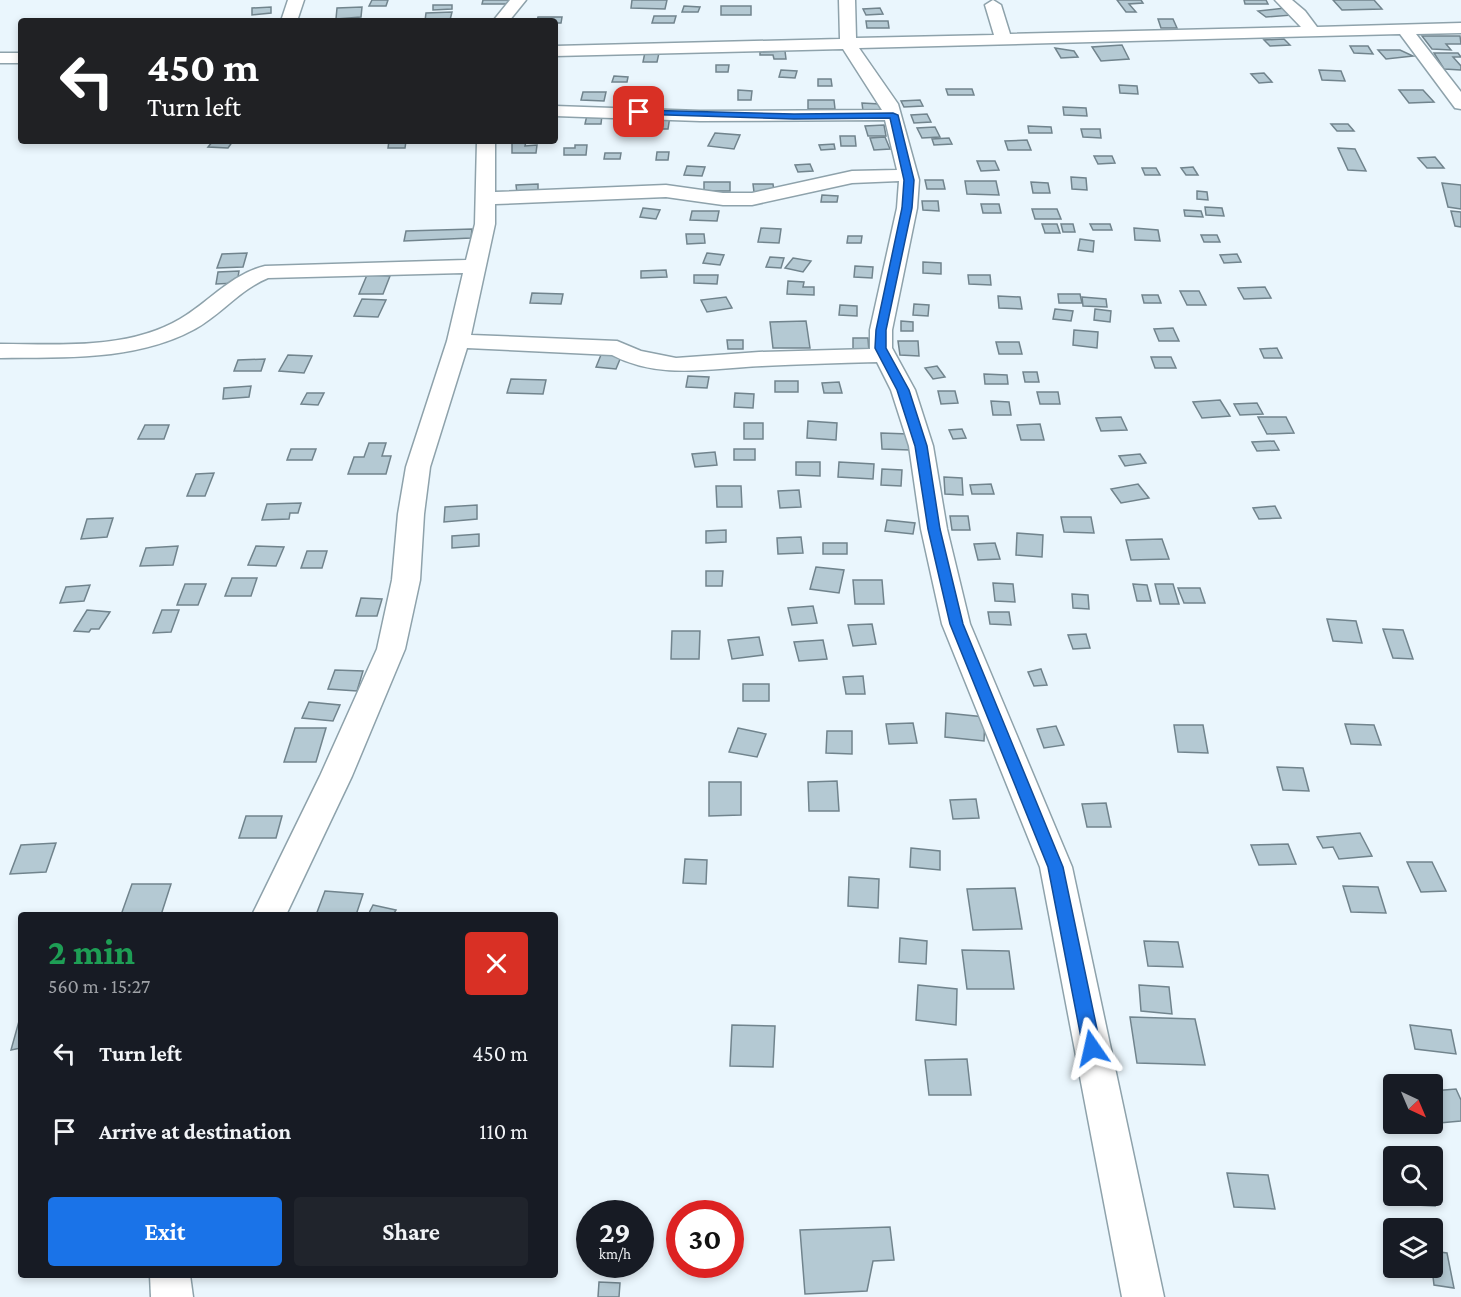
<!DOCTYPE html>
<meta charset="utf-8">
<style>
:root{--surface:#171b24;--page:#20242c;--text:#f1f3f6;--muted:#9ea1a6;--accent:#1a73e8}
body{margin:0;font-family:"Crimson Pro",serif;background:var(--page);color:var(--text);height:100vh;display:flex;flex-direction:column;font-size:22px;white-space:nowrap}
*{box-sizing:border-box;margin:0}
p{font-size:20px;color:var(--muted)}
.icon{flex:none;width:33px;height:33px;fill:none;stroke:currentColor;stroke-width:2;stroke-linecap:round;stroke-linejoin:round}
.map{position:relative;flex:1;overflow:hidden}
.sheet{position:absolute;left:18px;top:912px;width:540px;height:366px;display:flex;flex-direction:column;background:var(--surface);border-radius:6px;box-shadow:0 3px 9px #0003}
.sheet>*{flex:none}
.guide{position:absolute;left:18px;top:18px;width:540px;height:126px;border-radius:6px;box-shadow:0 3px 9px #0003;background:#202124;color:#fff;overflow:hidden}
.needle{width:39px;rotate:136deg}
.controls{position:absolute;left:1383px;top:1074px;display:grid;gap:12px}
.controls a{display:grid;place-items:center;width:60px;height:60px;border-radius:6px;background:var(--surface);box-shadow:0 3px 9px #0003;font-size:30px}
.speed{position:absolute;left:576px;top:1200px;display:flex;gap:12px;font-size:30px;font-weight:700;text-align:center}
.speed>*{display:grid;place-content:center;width:78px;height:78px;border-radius:50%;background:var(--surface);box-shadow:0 3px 9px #0003;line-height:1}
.speed small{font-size:15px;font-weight:400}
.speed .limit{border:9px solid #d22;background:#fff;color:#111}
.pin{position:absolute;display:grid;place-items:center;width:51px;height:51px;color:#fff;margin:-26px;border-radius:12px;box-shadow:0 3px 9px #0006}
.me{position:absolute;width:66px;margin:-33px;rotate:349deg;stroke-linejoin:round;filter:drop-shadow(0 0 4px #0008)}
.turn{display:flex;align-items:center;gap:21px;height:126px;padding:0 30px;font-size:27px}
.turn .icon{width:78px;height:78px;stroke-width:2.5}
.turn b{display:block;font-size:42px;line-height:51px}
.round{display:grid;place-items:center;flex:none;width:63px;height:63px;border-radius:6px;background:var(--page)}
.headline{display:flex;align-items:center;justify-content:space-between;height:102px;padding:0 30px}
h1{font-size:36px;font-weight:700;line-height:45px;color:#1e9e55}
.primary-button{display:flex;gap:12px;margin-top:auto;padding:12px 30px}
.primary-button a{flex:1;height:69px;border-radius:6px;background:var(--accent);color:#fff;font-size:24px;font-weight:700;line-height:69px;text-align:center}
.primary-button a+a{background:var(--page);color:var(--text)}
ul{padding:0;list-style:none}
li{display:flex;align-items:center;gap:18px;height:78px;padding:0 30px}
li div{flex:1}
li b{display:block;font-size:22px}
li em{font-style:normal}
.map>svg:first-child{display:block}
.building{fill:#b4c9d3;stroke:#71848d;stroke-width:1.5}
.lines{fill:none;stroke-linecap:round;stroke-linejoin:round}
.minor-casing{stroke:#8ea2ab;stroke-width:3}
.minor{fill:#fff;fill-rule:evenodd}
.route{fill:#1a73e8;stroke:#114b97;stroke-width:1.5}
</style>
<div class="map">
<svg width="1461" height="1297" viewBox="0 0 1461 1297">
<rect width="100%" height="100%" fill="#eaf6fd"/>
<g class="building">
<path d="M372 0H388L386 6H369Z"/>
<path d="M483 0H514L513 4H482Z"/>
<path d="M632 0H667L665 9 631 8Z"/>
<path d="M1117 0H1141L1143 3 1129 4 1136 12H1126Z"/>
<path d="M1244 0H1266L1268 4H1245Z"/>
<path d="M1333 0H1374L1382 9 1342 10Z"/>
<path d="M433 5H452V9L433 10Z"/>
<path d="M684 6 700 7 698 12H682Z"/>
<rect x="721" y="6" width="30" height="9"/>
<path d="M271 7V13L252 15V8Z"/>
<path d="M362 7 361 17 336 19 337 8Z"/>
<path d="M880 8 883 14 866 15 863 9Z"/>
<path d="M1285 8 1293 15 1266 17 1258 11Z"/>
<path d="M452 12 450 20 425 21 426 13Z"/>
<path d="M654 16H676L674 23H652Z"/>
<path d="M538 17H562L561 23H555V21H537Z"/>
<path d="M1158 19H1173L1177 28H1161Z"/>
<path d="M866 21H888L889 28H867Z"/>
<path d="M1422 36H1460L1461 44H1446L1451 50 1432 49Z"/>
<path d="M1284 39 1290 45 1270 46 1264 40Z"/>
<path d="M1122 45 1129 59 1101 61 1092 47Z"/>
<path d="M1350 46H1368L1373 54 1354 53Z"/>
<path d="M1055 48 1074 51 1078 57 1061 58Z"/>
<path d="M1378 50H1400L1413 56 1386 59Z"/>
<path d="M785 51 786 59H774L773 55H760V52Z"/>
<path d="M645 52 659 53 657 62H643Z"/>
<path d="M1434 53H1458L1461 57H1453L1461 66V70L1444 69Z"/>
<path d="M716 65H729L728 72H716Z"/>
<path d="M781 70 797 71 795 78 779 77Z"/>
<path d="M1319 70 1341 71 1345 81 1322 80Z"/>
<path d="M1264 73 1272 82 1259 83 1251 74Z"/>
<path d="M614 76 628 77 627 82H612Z"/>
<path d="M818 79H831L832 86H818Z"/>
<path d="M1119 85 1137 86 1138 94 1120 93Z"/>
<path d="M946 89H972L974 95H948Z"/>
<path d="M738 90 752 91 751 100H738Z"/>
<path d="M1399 90H1423L1434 102 1409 103Z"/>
<path d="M583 92H606L604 101 581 100Z"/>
<path d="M632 97H650L648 104H629Z"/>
<path d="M808 100H834L835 109H808Z"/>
<path d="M920 100 923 106 904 107 901 101Z"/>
<path d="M862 103 880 104 881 111H863Z"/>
<path d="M1063 107 1086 108 1087 116 1064 115Z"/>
<path d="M927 114 931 122 914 123 911 115Z"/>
<path d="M587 115H602L601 124H585Z"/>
<path d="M651 115 670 116 668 129H648Z"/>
<path d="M1331 124H1348L1354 131H1337Z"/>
<path d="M884 125 886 136H868L865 126Z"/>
<path d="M1028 126 1051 127 1052 133H1029Z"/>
<path d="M935 127 940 137 922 138 917 128Z"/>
<path d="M1081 129H1100L1101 138 1083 137Z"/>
<path d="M715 133 740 135 734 149 708 146Z"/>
<path d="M840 136H855L856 146H841Z"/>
<path d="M885 137 890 149 874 150 870 138Z"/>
<path d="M949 138 952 144 934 145 932 139Z"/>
<path d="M1027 140 1031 150H1008L1005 141Z"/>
<path d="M213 141H233L228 148 208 147Z"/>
<path d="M389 141H406L405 148H388Z"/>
<path d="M512 141H526L525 146 537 145 536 153H512Z"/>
<path d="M834 144 835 149 821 150 819 145Z"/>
<path d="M575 145H587L586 155H564V148H575Z"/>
<path d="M1338 148 1355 149 1366 171 1348 170Z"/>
<path d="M657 152H669L668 160H656Z"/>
<path d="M605 153H621L620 159H604Z"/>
<path d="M1094 156H1112L1115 163 1098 164Z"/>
<path d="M1435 157 1444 168H1427L1418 158Z"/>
<path d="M977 161H995L999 170 981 171Z"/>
<path d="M810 164 813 171 798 172 795 165Z"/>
<path d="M687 166 705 167 702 176 684 175Z"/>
<path d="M1193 167 1198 175H1186L1181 168Z"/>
<path d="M1142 168H1156L1160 175H1145Z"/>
<path d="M1071 177 1086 178 1087 190 1072 189Z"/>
<path d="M925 180H943L945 189H927Z"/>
<path d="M965 181H996L999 195 967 194Z"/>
<rect x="704" y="182" width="26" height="9"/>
<path d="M1031 182 1048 183 1050 193H1033Z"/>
<path d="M1442 183 1461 185V209L1448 207Z"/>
<path d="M538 184V192L517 193 516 185Z"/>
<path d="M753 184H773L774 192H754Z"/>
<path d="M1197 191 1207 192 1208 200 1197 199Z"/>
<path d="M822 195 838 196 837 202H821Z"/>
<path d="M922 201H938L939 211 923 210Z"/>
<path d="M981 204H999L1001 213H983Z"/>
<path d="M1205 207 1222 208 1224 216 1206 215Z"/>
<path d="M643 208 660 210 656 219 640 217Z"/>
<path d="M1032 209H1057L1061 219H1035Z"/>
<path d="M1184 210 1201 211 1203 217 1185 216Z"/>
<path d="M692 211H719L717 221 690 220Z"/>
<path d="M1451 211 1461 212V227L1455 226Z"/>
<path d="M1042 224H1057L1060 233H1045Z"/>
<path d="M1061 224H1073L1075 232H1063Z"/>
<path d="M1090 224H1110L1112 230H1093Z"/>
<path d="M761 228 781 229 779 243 758 242Z"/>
<path d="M1134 228 1158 230 1160 241 1135 240Z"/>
<path d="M472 229 471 238 404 241 406 231Z"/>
<path d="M686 234H704L705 243 687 244Z"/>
<path d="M1201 235H1217L1220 242H1204Z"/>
<path d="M848 236H862L861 243H847Z"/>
<path d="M1080 239 1094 241 1093 252 1078 250Z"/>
<path d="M247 253 243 267 217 268 222 254Z"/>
<path d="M707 253 724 255 720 265 703 263Z"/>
<path d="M1237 254 1241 262 1224 263 1220 255Z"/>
<path d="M770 257 784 258 781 268 766 267Z"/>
<path d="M793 258 811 261 803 272 785 268Z"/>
<path d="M923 262 941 263V274L923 273Z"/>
<path d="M855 266 873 267 872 278 854 277Z"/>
<path d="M666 270 667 277 641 278V271Z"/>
<path d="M239 271 237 283 216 284 218 272Z"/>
<path d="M367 275 390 276 383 294H359Z"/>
<path d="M694 275H718L717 284 694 283Z"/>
<path d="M968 275H990L991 285 969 284Z"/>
<path d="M788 281 804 282 803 287H814V295L787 294Z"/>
<path d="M1265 287 1271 298 1244 299 1238 288Z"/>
<path d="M1180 291H1199L1206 305H1187Z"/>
<path d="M532 293 563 294 561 304 530 303Z"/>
<path d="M1058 294H1080L1082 303H1059Z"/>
<path d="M1142 295H1158L1161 303H1144Z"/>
<path d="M998 296 1020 297 1022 309 999 308Z"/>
<path d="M726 297 732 308 707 312 701 300Z"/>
<path d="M1082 297 1106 299 1107 307 1083 306Z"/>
<path d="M362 299 386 300 378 317 354 316Z"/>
<path d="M914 304 929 305 928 316 913 315Z"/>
<path d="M840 305 857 306V316L839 315Z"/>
<path d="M1055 309 1073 311 1071 321 1053 319Z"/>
<path d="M1095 309 1111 311 1110 322 1094 320Z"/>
<path d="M806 321 810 348H773L770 322Z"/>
<path d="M901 321 913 322V331H901Z"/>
<path d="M1173 328 1179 341H1159L1154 329Z"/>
<path d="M1074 330 1098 332 1097 348 1073 345Z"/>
<path d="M853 338H868L869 352H853Z"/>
<path d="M727 340H743V349H728Z"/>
<path d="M898 341H918L919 356 900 355Z"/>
<path d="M996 342H1019L1022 354H999Z"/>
<path d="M1277 348 1282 358H1264L1260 349Z"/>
<path d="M603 350 623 352 616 369 596 367Z"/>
<path d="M288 355 312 356 304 373 279 371Z"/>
<path d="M1151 357H1171L1176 368H1155Z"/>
<path d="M265 359 261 371H234L238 360Z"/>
<path d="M937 366 945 377 933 379 925 368Z"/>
<path d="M1023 372H1037L1039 382H1025Z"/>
<path d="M984 374 1007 375 1008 384H985Z"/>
<path d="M688 376 709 377 707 388 686 387Z"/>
<path d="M511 379 546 380 543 394 507 393Z"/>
<rect x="775" y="381" width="23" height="11"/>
<path d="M839 382 842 393H824L822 383Z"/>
<path d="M251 386 249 397 223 399 224 388Z"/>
<path d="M938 391H955L958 403 941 404Z"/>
<path d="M1037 392H1058L1060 404H1040Z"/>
<path d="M307 393H324L318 405 301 404Z"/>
<path d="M735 393 754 394 753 408 734 407Z"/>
<path d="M1220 400 1230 416 1202 418 1193 402Z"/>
<path d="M991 401 1009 402 1011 415H993Z"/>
<path d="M1257 403 1263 414 1240 415 1234 404Z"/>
<path d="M1121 417 1127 430 1101 431 1096 418Z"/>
<path d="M1258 417H1286L1294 433 1267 434Z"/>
<path d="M808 421 837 423 836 440 807 438Z"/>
<rect x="744" y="423" width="19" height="16"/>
<path d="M1040 424 1044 440H1021L1017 425Z"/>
<path d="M145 425H169L164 439H138Z"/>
<path d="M962 429 966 438 953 439 949 430Z"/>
<path d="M881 433 909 434 910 450 882 449Z"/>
<path d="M1274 441 1279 450 1257 451 1252 442Z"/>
<path d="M369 443H386L382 456H391L386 474H348L354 457H364Z"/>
<path d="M291 449H316L312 460H287Z"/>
<rect x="734" y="449" width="21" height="11"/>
<path d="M715 452 717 465 695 467 692 454Z"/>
<path d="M1140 454 1146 463 1125 466 1119 456Z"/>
<path d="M796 462H820V476L796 475Z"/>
<path d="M839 462 874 464 873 479 838 477Z"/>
<path d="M882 469 902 470 901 486 881 485Z"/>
<path d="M214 473 205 496H187L196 474Z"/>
<path d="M944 477 962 478 963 495 945 494Z"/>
<path d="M991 484 994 494H972L970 485Z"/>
<path d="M1138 484 1149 498 1121 503 1111 489Z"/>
<path d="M716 486H741L742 507H717Z"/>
<path d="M799 490 801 507 780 508 778 491Z"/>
<path d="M301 503 298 513H290L289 519 262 520 267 504Z"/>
<path d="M477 505V519L444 522 445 507Z"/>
<path d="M1275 506 1281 518 1259 519 1253 508Z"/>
<path d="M950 516H968L970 530H952Z"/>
<path d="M1061 517H1091L1094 533 1064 532Z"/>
<path d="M113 518 107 537 81 539 87 519Z"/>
<path d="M887 520 915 523 913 534 885 531Z"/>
<path d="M726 530V542L706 543V531Z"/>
<path d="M1017 533 1043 535 1042 557 1016 555Z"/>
<path d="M479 534V546L452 548V536Z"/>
<path d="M801 537 803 553 778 554 777 538Z"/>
<path d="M1162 539 1169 559 1131 560 1126 540Z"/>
<rect x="823" y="543" width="24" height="11"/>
<path d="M995 543 1000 559 978 560 974 544Z"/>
<path d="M178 546 173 565 140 566 146 548Z"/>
<path d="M256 546 284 547 276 566 248 565Z"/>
<path d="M307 551H327L322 568H301Z"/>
<path d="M816 567 844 570 839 593 810 589Z"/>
<path d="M706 571H723L722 586H706Z"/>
<path d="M232 578H257L251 596H225Z"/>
<path d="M853 580H882L884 604H855Z"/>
<path d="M993 583 1013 584 1015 602 995 601Z"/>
<path d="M185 584H206L198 605H177Z"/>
<path d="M1133 584 1147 585 1151 601H1137Z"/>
<path d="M1155 584H1173L1179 604H1160Z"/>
<path d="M90 585 84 601 60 603 66 587Z"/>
<path d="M1178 588H1200L1205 603H1184Z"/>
<path d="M1072 594 1088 595 1089 609 1073 608Z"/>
<path d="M361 598 382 599 377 616H356Z"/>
<path d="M813 606 817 623 792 625 788 608Z"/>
<path d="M87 610 110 612 99 629H91L89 632 74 631Z"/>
<path d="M162 610H179L171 632 153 633Z"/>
<path d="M988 612H1009L1011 625 990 624Z"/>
<path d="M1327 619 1356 621 1362 643 1333 641Z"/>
<path d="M872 624 876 644 853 646 848 625Z"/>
<path d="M1383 629 1403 630 1413 659 1393 658Z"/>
<path d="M672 631H700L699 659H671Z"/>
<path d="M1086 634 1090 648 1073 649 1068 635Z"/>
<path d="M759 637 763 655 732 659 728 640Z"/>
<path d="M823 640 827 659 799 661 794 642Z"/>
<path d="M1041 669 1047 685 1034 686 1028 672Z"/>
<path d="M335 670 363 671 357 691 328 689Z"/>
<path d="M863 676 865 694H846L843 677Z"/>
<rect x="743" y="684" width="26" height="17"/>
<path d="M309 702 340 705 333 721 302 718Z"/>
<path d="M946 713 985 717 984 741 945 737Z"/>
<path d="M913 723 917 743 889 744 886 724Z"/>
<path d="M1345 724 1374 725 1381 745 1351 744Z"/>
<path d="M1174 725H1203L1208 753 1178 752Z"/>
<path d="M1056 726 1064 745 1044 748 1037 729Z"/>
<path d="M295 728H326L316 762H284Z"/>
<path d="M738 728 766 734 757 757 729 752Z"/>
<path d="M827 731H852V754L826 753Z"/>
<path d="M1277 767 1303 768 1309 791 1283 790Z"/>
<path d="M837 781 839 811H809L808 782Z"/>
<path d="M709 782H741V815L709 816Z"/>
<path d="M976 799 979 818 953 819 950 800Z"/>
<path d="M1106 803 1111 827H1087L1082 804Z"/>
<path d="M246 816H282L276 838H239Z"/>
<path d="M1360 833 1372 856 1339 859 1333 847 1323 848 1317 837Z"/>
<path d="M56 843 46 872 10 874 21 845Z"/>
<path d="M1288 844 1296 864 1259 865 1251 845Z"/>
<path d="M911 848 940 851V870L910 867Z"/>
<path d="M685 859 707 860 706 884 683 883Z"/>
<path d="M1407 862H1432L1446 891 1421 892Z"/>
<path d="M849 877 879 879 878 908 848 906Z"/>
<path d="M132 884H171L161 915H121Z"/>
<path d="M1343 886 1378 887 1386 913 1351 912Z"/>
<path d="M1015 888 1022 929 973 930 967 889Z"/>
<path d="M325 891 363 894 356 915H316Z"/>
<path d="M373 905 396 910 393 915H368Z"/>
<path d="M900 938 927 941 926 964 899 962Z"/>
<path d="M1144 941 1178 942 1183 967 1148 966Z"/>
<path d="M962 950 1009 951 1014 989H967Z"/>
<path d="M918 985 957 989 956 1025 916 1020Z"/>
<path d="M1139 985 1169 987 1172 1014 1141 1011Z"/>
<path d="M21 1014V1048L11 1050Z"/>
<path d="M1130 1017 1195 1019 1205 1065 1137 1063Z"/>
<path d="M732 1025 775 1026 773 1067 730 1066Z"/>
<path d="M1410 1025 1451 1030 1456 1054 1415 1049Z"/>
<path d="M967 1059 971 1095H929L925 1060Z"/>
<path d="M1456 1089 1461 1100V1121L1428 1124H1432V1091Z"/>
<path d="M1227 1173 1268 1175 1275 1209 1234 1207Z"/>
<path d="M1413 1196H1432L1435 1206 1416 1205Z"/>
<path d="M587 1216H590V1248H584Z"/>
<path d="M890 1227 894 1260 873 1261 867 1291 805 1294 800 1230Z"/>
<path d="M1432 1251 1447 1253 1454 1288 1434 1285 1432 1268Z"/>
<path d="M599 1282 620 1283 619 1297H598Z"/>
</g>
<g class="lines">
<g class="minor-casing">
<g id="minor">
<path d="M288 0H304L297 21H281Z"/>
<path d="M510 0H526L509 21H493Z"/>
<path d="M839 0H855L856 38 994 35 985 5 993 0 1001 5 1010 34 1301 27 1275 0H1292L1305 11 1317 27 1461 23V33L1416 34 1461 92V109L1455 108 1400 34 859 48 898 104 919 180 917 208 892 330V348L915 390 933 446 947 529 970 624 1072 867 1164 1297H1122L1040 867 942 624 921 529 909 446 891 390 877 362C838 363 800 364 762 366 711 368 659 380 612 355L467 348 430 467 424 514 420 580 405 649 352 776 286 915H252L320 776 377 649 392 580 398 514 406 467 447 341 463 273 268 278C239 290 220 316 193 330 135 361 64 357 0 358V344C59 344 127 350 180 319 209 302 231 274 265 266L466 260 475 224 477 141H495V192L666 185 723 193H752L852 171 897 170 885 120 700 121 555 116V106L700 111 882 110 843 49 555 56V46L840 39ZM899 181 897 208 870 330V349L759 352 676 358 641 351 617 341 471 335 495 224V204L666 197 723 205H752L852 183Z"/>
<rect x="0" y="53" width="21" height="10"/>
<path d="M150 1275H190L193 1297H151Z"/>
</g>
</g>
<use href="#minor" class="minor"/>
</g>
<path class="route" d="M639 110 794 114 893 113 898 115 914 180 912 208 886 330V348L909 390 927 446 940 529 963 624 1063 867 1101 1048 1098 1053 1092 1055 1086 1053 1083 1048 1048 867 950 624 928 529 915 446 897 390 875 348 876 330 902 208 904 180 890 118 794 119 636 114V111Z"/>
</svg>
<div class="controls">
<a><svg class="needle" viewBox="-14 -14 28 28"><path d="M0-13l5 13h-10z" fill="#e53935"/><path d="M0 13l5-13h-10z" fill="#9ea1a6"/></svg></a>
<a><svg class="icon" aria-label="search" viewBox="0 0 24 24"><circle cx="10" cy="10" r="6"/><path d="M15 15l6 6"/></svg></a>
<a><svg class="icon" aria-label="layers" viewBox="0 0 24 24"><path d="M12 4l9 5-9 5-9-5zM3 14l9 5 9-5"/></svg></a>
</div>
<div class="speed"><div>29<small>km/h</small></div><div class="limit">30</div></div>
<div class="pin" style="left:639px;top:112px;background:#d93025"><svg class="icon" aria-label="arrive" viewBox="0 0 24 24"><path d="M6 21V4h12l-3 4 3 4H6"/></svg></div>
<svg class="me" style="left:1092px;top:1048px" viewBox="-20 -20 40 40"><path d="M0-17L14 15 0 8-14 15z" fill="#1a73e8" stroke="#fff" stroke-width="4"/></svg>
<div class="guide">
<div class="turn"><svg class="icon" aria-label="left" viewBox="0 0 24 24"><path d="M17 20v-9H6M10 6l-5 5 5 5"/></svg><div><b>450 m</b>Turn left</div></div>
</div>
<section class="sheet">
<div class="headline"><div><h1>2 min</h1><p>560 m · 15:27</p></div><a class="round" style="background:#d93025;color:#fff"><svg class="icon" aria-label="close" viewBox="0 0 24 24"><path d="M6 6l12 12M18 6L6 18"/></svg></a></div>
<ul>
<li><svg class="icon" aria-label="left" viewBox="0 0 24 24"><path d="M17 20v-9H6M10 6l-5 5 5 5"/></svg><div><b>Turn left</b></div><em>450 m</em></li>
<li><svg class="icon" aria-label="arrive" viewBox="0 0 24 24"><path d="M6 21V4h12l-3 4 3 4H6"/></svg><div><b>Arrive at destination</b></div><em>110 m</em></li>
</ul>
<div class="primary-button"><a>Exit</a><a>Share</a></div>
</section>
</div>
